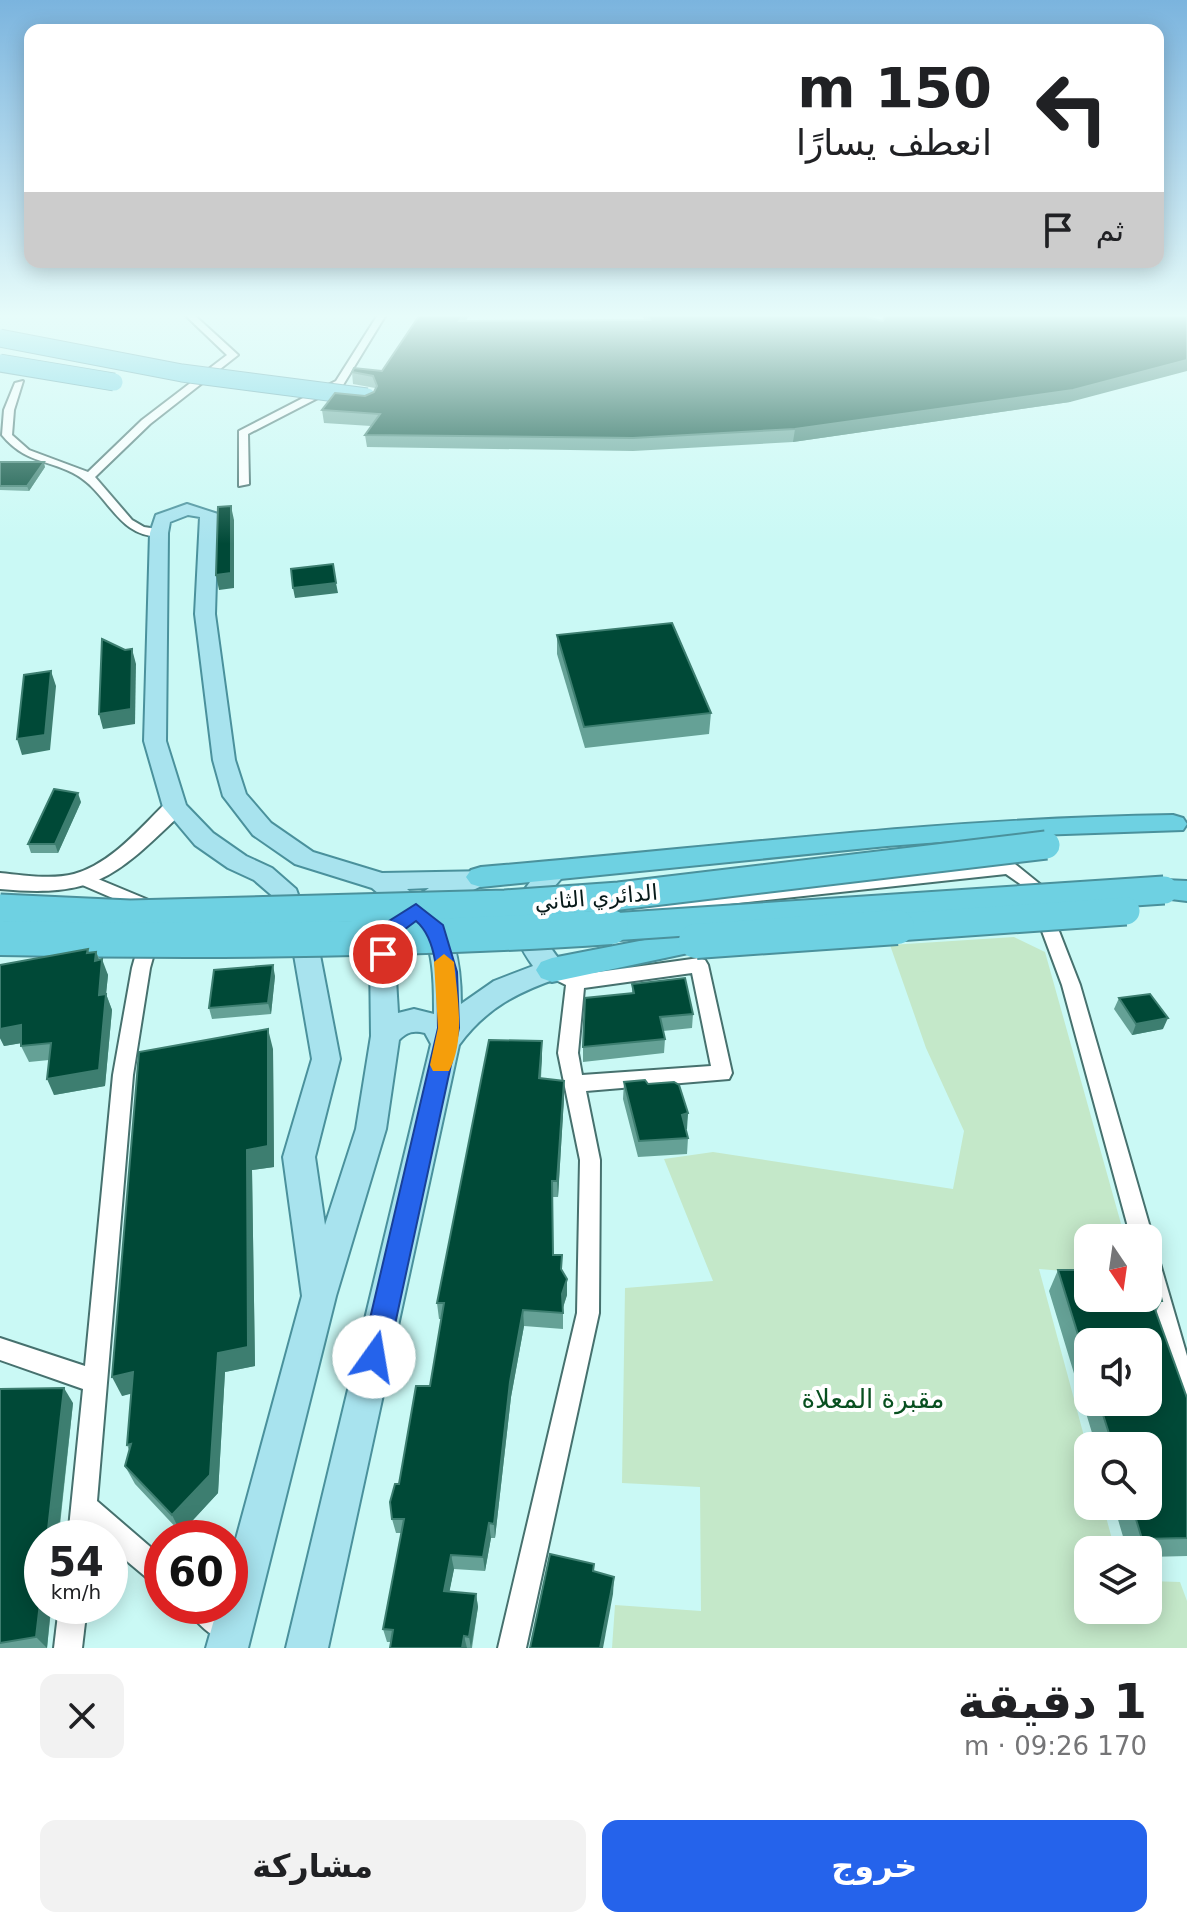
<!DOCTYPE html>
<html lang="ar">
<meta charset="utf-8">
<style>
:root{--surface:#fff;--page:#f2f2f2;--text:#202124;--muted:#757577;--accent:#2563eb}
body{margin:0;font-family:"DejaVu Sans","Noto Sans Arabic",sans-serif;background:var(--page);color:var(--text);direction:rtl;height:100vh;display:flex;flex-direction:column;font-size:30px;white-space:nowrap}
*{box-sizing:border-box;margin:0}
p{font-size:26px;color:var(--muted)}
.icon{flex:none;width:44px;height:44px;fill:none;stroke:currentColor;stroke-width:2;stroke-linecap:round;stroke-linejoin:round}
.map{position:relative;height:1648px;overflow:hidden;direction:ltr}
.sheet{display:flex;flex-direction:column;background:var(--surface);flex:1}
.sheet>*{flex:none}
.hud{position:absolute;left:24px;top:24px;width:1140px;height:244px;border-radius:16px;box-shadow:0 4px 20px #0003;direction:rtl;background:#fff;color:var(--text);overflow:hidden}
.needle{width:52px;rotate:167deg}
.fabs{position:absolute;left:1074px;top:1224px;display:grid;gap:16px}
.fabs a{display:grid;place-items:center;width:88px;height:88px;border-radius:16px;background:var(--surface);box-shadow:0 4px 20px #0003;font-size:40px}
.speed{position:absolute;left:24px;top:1520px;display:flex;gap:16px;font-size:40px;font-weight:700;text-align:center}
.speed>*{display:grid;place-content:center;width:104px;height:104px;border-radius:50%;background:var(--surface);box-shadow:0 4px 20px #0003;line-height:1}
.speed small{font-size:20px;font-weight:400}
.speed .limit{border:12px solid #d22;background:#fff;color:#111}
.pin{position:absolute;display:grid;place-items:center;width:68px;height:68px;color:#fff;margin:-34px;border:4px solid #fff;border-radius:50%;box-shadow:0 2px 8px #0007}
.me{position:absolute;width:88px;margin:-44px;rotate:13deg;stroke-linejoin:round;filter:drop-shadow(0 0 6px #0008)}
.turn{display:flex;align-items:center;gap:28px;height:168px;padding:0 40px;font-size:36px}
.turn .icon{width:104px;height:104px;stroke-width:2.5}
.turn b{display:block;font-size:56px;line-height:68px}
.then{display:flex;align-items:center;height:76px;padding:0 40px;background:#0003;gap:16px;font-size:30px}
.round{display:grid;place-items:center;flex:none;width:84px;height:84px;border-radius:16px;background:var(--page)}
.head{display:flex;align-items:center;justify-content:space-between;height:136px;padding:0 40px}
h1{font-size:48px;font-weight:700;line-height:60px}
.button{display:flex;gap:16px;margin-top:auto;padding:16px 40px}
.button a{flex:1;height:92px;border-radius:16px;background:var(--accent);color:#fff;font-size:32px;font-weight:700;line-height:92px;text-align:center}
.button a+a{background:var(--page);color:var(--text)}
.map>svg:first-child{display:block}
.green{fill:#c4e8c9}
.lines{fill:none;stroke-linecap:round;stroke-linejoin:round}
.street-casing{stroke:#46716e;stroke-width:4}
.secondary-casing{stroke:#46716e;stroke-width:4}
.primary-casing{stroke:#4a919c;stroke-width:4}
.highway-casing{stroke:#4a919c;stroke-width:4}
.street{fill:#fff;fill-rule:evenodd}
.secondary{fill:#fff;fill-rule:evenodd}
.primary{fill:#a8e3ee;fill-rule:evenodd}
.highway{fill:#6ed1e2;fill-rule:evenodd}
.highway-bridge-far2-casing{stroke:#4a919c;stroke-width:19;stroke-linecap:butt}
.highway-bridge-far1-casing{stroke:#4a919c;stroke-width:31;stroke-linecap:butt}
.highway-bridge-casing{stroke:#4a919c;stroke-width:38;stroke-linecap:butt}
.highway-bridge-far2{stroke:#6ed1e2;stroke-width:17}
.highway-bridge-far1{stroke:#6ed1e2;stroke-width:27}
.highway-bridge{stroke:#6ed1e2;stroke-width:34}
.wall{fill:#65a196;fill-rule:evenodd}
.shaded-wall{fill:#3d7e70}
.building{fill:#004937;stroke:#3d7e70;stroke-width:2}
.route{fill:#2563eb;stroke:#184099;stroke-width:2}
.slow{fill:#f59e0b}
.labels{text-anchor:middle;stroke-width:8;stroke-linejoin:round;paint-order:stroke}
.street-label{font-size:22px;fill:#081a19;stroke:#fff}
.near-park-label{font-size:26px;fill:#085020;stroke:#fff}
</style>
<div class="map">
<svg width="1187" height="1648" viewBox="0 0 1187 1648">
<rect width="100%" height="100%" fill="#caf9f5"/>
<path class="green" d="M1014 937 1045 952 1125 1238H1088V1273L1039 1269 1088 1451V1506H1103L1115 1550H1088V1610H1148V1581L1180 1582 1187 1601V1648H612L615 1605 701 1611 700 1487 622 1483 625 1288 713 1281 664 1159 713 1152 953 1189 964 1131 926 1048 890 945Z"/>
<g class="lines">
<g class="street-casing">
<g id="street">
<path d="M183 313H192L238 355 150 424 95 477 132 520 144 527 163 530V536C117 540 109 491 73 473 45 459 24 462 2 435L4 410 15 383 23 381 14 410 12 435 29 450 88 472 142 420 227 355Z"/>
<path d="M379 313H387L343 385 248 434 249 484 239 486V431L336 381Z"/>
<path d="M1009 862 1015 864 1041 885 1080 985 1153 1238 1148 1246V1238H1131L1062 985 1026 888 1006 874 592 919 586 917 583 913 586 909 592 907Z"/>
<path d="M86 874 151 901 157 911 154 915H142L138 909 80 884 78 880 80 876Z"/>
<path d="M150 930 156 932 159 936 150 968 133 1075 97 1501 162 1557V1587L153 1583 110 1547V1538H100L94 1533V1538H68L83 1389 0 1360V1338L85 1366 113 1075 132 968 141 936 144 932Z"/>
<path d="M699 958 705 960 708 965 732 1073 729 1079 586 1091 600 1160 599 1313 526 1648H498L577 1313 580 1160 558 1053 566 985 546 975 543 970 546 965 552 963 577 975ZM692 973 711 1066 582 1075 578 1053 584 988Z"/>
<path d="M1148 1250 1156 1253 1159 1260 1187 1356V1410L1178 1406 1175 1398 1147 1298Z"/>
<path d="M59 1606H87L82 1648H54Z"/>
<path d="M186 1606C213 1606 232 1602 244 1631L240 1641 230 1645C214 1638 193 1622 186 1606Z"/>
</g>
</g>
<g class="secondary-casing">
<path id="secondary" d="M175 800 186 807 183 812C116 876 97 898 0 889V873C23 875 51 880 74 874 111 864 141 827 167 802Z"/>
</g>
<g class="primary-casing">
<path id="primary" d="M187 504 218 514 215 614 235 760 246 794 271 823 313 852 382 873 490 871 494 877C488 886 447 900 433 911 458 931 461 974 461 1004L494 981 533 966C501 922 512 899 547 863H565L568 869C562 880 551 888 544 900 527 928 553 947 566 970L562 977C519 991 486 1008 459 1045L328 1648H286L431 1044 425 1033C413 1030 407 1032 399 1040L386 1129 336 1296 248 1648H206L218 1606H230V1561L302 1296 283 1157 312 1059 294 955 276 899 254 880 228 868 195 845 163 807 144 741 150 533 156 515ZM188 515 200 517 195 614 213 760 223 796 253 835 295 864 372 888 399 911 387 919 370 954 371 1036 356 1129 325 1225 315 1157 340 1059 320 955 296 889 272 868 246 856 213 833 186 805 166 741 168 533 170 522ZM429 888 416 897 407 889ZM416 925C435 941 434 990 434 1014L414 1009 398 1013C397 983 389 945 416 925Z"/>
</g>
<g class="highway-casing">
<g id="highway">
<path d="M1173 815 1183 818 1187 824 1183 830 1036 835 887 846 481 887 471 884 466 877 471 870 481 867C712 848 941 818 1173 815Z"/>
<path d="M1164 880 1187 881V901L1154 897 1149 890 1154 883Z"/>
<path d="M696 930 707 933 711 941 707 949 552 982 541 978 536 970 541 962 552 958Z"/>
</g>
</g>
<use href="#street" class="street"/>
<use href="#secondary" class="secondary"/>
<use href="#primary" class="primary"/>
<use href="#highway" class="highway"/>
<g class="highway-bridge-far2-casing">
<g id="highway-bridge-far2">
<path d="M0 338 182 373 367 397"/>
<path d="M0 363 114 382"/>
</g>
</g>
<g class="highway-bridge-far1-casing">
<g id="highway-bridge-far1">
<path d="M0 908 130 914 505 904 619 896 1046 845"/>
<path d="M581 929 1164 890"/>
<path d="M869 929 1126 911"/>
</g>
</g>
<g class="highway-bridge-casing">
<g id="highway-bridge">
<path d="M0 938C204 942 407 941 611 927"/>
<path d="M696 941 897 927"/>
</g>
</g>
<use href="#highway-bridge-far2" class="highway-bridge-far2"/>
<use href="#highway-bridge-far1" class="highway-bridge-far1"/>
<use href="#highway-bridge" class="highway-bridge"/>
</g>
<g class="wall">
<path d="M642 313H862L870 318 883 321 914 316 910 313H1187L1070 402 793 442 633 451 367 447 365 435 371 426 324 423 322 410 374 392 375 388 353 384 352 372 382 371 466 321 644 320Z"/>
<path d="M0 462 45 467 29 491 0 490Z"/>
<path d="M557 635 711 713 709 734 585 748 557 654Z"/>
<path d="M81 802 58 853H31L28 844Z"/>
<path d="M88 949 89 952H96L108 975 106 994 112 1010 105 1086 54 1095 49 1060 29 1062 21 1046V1043L4 1046 0 1038V967Z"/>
<path d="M275 976 271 1014 212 1019 209 1008Z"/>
<path d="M632 984 693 1014 692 1028 663 1031 665 1039 664 1053 583 1062V1047L632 993Z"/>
<path d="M1119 998 1163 1029 1132 1035 1114 1009Z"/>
<path d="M542 1041V1057L541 1079 564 1081V1098L558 1197H552L553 1255 567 1279V1295L563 1308V1329L524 1326 511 1397 495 1538H491L485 1571 454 1569 449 1592 476 1594 478 1607 472 1648H390L391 1642H387L383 1629 401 1533H396L392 1519 399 1484 430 1386 441 1319H439L437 1303Z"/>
<path d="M273 1049 274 1167 252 1170 255 1366 225 1372 218 1493 181 1533 135 1484 125 1466 129 1450 127 1445 131 1393 122 1396Z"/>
<path d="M624 1082 648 1084 688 1113 686 1129 688 1138 687 1154 638 1157 623 1099Z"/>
<path d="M1058 1270 1162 1301 1156 1312 1187 1398V1556L1148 1557V1550H1127L1114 1506H1148V1446H1096L1049 1291ZM1088 1342 1148 1402H1088Z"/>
<path d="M0 1389 73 1403 47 1648H0Z"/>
</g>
<g class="shaded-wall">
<path d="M464 313H470L460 333 459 321Z"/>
<path d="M1187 360V371L1070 402 793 442 795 429Z"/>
<path d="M44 462 45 467 29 491 27 486Z"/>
<path d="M231 506 234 520V588L219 590 216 575Z"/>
<path d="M336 583 338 593 295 598 293 588Z"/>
<path d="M132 649 136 664 135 724 103 729 99 714Z"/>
<path d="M51 671 56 686 50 750 22 755 17 739Z"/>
<path d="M78 793 81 802 58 853 55 844Z"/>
<path d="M96 952 101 966 102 959 108 975 106 994 112 1010 105 1086 54 1095 47 1079 99 995 95 961Z"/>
<path d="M273 965 275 976 271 1014 268 1003Z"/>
<path d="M1168 1018 1163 1029 1132 1035 1136 1024Z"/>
<path d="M21 1025 28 1042 4 1046 0 1038V1029Z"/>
<path d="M268 1029 273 1049 274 1167 252 1170 255 1366 225 1372 218 1493 181 1533 172 1515 218 1353 247 1150Z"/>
<path d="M542 1041V1057L539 1095V1078Z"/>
<path d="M564 1081V1098L558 1197 557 1181Z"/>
<path d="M688 1113 687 1129 681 1131 682 1115Z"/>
<path d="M567 1279V1295L562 1310V1294Z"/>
<path d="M523 1310 524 1326 511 1397 495 1538 494 1524 510 1382Z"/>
<path d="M133 1372 142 1391 122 1396 112 1377Z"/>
<path d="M64 1388 73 1403 58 1538H47Z"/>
<path d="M489 1523 491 1538 485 1571 483 1557Z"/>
<path d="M451 1555 454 1569 447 1604 444 1591Z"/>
<path d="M614 1577 613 1594 603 1648H600Z"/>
<path d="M42 1586V1606H51L47 1648 36 1637Z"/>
<path d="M476 1594 478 1607 471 1648 469 1637Z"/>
<path d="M464 1636 467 1648H462Z"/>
</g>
<g class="building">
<path d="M421 313H464L459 321 650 320 646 313H862L870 318 883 321 886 315 898 313 914 316 918 313H1187V360L1073 390 795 429 633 438 365 435 380 414 322 410 335 393 365 396 374 392 377 386 373 376 352 372 354 368 382 371Z"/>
<path d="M0 462H44L27 486H0Z"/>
<path d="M231 506V573L216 575 218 507Z"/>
<path d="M333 564 336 583 293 588 291 569Z"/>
<path d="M672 623 711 713 584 727 557 635Z"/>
<path d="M102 639 125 650 132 649 131 709 99 714Z"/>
<path d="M51 671 45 735 17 739 24 675Z"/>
<path d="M54 789 78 793 55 844H28Z"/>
<path d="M88 949 87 953 96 952 95 961 102 959 99 995 106 994 99 1070 47 1079 51 1043 21 1046V1025L0 1029V965Z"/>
<path d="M273 965 268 1003 209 1008 214 970Z"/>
<path d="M685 978 693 1014 660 1017 665 1039 583 1047 585 998 634 993 632 984Z"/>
<path d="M1150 994 1168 1018 1136 1024 1119 998Z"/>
<path d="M268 1029V1146L247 1150 248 1347 218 1353 210 1475 172 1515 125 1466 131 1444 127 1445 133 1372 112 1377 139 1052Z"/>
<path d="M489 1040 542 1041 539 1078 564 1081 557 1181H552L553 1255H562L561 1269 567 1279 562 1294 563 1313 523 1310 510 1382 494 1524 489 1523 483 1557 451 1555 444 1591 476 1594 469 1637 464 1636 462 1648H390L393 1630 383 1629 404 1519H392L390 1502 395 1484H399L416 1386H430L444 1303H437Z"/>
<path d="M645 1080 648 1084 674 1082 679 1085 688 1113 682 1115 688 1138 639 1141 624 1082Z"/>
<path d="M1148 1269H1154L1162 1301H1152L1187 1398V1538L1142 1539 1132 1506H1148V1446H1113L1099 1402H1148V1342H1088V1367L1058 1270H1088V1298H1148Z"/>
<path d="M64 1388 47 1538H42V1586L36 1637 0 1643V1389Z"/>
<path d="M550 1554 594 1564 593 1571 614 1577 600 1648H530Z"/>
</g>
<linearGradient id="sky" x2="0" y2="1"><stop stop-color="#7bb4de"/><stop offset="0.58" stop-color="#e7fcfa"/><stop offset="1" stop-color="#e7fcfa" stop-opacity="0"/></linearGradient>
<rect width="1187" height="544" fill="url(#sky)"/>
<path class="route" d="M416 904 443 925 457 972 459 1028 388 1357 384 1366 374 1370 365 1366 361 1357 438 1028C437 996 442 943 416 921L404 930 390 959 383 962 372 954 389 921Z"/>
<path class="slow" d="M444 954 454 962C457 996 466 1039 449 1071H433L430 1065 438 1028 434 962Z"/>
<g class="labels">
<g class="street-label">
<text transform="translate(596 897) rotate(-5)" y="8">الدائري الثاني</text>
</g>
<g class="near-park-label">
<text x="873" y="1408">مقبرة المعلاة</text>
</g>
</g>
</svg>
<div class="fabs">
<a><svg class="needle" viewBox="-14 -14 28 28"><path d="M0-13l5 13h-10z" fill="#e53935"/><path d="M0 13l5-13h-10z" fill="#757577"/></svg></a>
<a><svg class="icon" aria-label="sound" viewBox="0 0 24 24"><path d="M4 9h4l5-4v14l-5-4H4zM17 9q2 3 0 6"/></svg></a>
<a><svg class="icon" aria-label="search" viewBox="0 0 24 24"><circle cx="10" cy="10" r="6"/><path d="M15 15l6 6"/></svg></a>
<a><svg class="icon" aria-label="layers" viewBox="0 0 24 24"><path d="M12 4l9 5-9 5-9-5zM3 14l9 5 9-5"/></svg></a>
</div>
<div class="speed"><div>54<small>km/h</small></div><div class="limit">60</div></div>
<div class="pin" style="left:383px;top:954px;background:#d93025"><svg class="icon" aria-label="arrive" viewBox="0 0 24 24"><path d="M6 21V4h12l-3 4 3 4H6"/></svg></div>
<svg class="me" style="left:374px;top:1357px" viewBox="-20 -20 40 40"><circle r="19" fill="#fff"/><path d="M0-13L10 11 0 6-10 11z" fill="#2563eb"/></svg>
<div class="hud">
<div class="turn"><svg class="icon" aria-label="left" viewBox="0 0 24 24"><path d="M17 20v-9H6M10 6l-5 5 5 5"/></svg><div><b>150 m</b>انعطف يسارًا</div></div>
<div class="then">ثم<svg class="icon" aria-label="arrive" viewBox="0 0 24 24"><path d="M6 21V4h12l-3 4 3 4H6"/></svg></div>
</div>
</div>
<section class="sheet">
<div class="head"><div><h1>1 دقيقة</h1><p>170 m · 09:26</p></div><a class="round"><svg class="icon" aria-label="close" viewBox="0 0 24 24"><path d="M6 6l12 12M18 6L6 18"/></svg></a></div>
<div class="button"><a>خروج</a><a>مشاركة</a></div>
</section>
